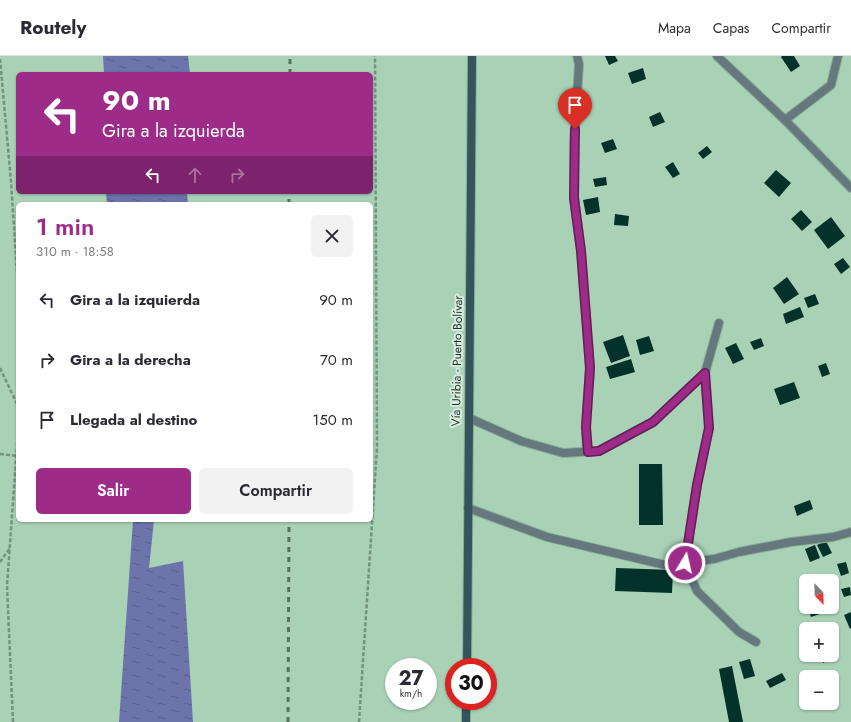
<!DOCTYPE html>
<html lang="es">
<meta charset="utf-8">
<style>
:root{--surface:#fff;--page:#f2f2f3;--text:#2b2b33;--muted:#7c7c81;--line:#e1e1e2;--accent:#9d2b88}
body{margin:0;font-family:Jost,sans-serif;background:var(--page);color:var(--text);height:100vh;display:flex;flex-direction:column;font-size:15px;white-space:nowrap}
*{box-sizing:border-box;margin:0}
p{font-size:13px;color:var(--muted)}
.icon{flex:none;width:22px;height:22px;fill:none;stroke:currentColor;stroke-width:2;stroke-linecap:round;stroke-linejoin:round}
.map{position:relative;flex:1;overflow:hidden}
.drawer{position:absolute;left:16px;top:146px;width:357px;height:320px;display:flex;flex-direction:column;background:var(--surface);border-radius:6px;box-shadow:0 1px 3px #0004}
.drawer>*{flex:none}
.hud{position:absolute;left:16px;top:16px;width:357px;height:122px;border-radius:6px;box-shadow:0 1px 3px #0004;background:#9d2b88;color:#fff;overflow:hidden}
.needle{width:26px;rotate:157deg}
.tools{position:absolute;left:799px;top:518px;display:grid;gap:8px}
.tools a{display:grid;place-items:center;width:40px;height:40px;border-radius:6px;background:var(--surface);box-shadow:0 1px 3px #0004;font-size:20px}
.speed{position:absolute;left:385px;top:602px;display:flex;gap:8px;font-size:20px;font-weight:700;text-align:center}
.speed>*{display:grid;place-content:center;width:52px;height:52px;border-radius:50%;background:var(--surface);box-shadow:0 1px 3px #0004;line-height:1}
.speed small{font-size:10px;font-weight:400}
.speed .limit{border:6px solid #d22;background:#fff;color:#111}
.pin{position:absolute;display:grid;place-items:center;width:34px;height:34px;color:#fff;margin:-41px -17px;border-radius:50% 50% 50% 0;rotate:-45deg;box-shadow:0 0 4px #0007}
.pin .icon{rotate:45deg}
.me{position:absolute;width:44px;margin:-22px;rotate:9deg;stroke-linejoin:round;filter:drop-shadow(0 0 3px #0008)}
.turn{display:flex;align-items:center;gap:14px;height:84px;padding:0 20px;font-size:18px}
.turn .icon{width:52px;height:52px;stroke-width:2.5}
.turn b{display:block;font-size:28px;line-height:34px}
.lanes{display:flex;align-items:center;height:38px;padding:0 20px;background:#0003;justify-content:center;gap:20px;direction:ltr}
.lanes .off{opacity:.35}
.round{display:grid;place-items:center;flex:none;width:42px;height:42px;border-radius:6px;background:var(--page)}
.head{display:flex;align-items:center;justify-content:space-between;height:68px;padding:0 20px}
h1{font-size:24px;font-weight:600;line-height:30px;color:var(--accent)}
.cta{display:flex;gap:8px;margin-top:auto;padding:8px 20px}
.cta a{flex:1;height:46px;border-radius:6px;background:var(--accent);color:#fff;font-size:16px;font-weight:600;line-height:46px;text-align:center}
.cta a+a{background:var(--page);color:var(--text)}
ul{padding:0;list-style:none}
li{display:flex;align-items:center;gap:12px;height:60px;padding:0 20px}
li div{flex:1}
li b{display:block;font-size:15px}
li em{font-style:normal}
header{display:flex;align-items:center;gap:24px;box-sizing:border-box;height:56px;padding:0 20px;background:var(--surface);border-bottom:1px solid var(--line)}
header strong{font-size:19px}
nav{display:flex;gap:22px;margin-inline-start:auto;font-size:14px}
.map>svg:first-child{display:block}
.water{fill:url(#water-ripples)}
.building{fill:#04322a}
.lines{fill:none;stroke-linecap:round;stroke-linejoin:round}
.lane-casing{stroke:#8aad96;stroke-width:10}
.street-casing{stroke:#8aad96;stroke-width:10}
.secondary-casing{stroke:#8aad96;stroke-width:10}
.path{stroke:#74937f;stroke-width:2.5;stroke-dasharray:4 2;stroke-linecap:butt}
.lane{stroke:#64787e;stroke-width:8}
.street{stroke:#64787e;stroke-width:8}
.secondary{stroke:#35545c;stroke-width:8}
.rail{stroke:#587261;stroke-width:3;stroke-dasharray:5 5;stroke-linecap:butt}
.route-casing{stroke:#661c58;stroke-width:10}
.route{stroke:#9d2b88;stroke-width:7}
.labels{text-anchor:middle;stroke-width:4;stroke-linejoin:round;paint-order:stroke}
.street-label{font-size:12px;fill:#1f2f25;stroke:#d7ecde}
</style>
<header>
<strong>Routely</strong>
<nav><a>Mapa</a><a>Capas</a><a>Compartir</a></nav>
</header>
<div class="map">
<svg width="851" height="666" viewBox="0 0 851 666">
<defs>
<pattern id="water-ripples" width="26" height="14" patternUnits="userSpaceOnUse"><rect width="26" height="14" fill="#6c74aa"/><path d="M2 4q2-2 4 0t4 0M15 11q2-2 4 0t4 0" fill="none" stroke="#58608a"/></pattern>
</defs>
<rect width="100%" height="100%" fill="#a8d1b6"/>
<g class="water">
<path d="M103 0H188L190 18H104Z"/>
<path d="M106 136H187L188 148H107Z"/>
<path d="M133 464H154L149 512 183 505 193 666H119Z"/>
</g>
<g class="building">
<path d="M605 0H615L618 5 609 9Z"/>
<path d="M782 0H794L800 10 791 16 781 1Z"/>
<path d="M643 12 646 23 632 28 628 17Z"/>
<path d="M660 56 665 66 653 71 649 61Z"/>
<path d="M613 83 617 93 605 97 601 87Z"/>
<path d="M707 90 712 96 703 103 698 97Z"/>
<path d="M673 106 680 118 673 122 665 111Z"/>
<path d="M776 114 791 127 779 141 764 127Z"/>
<path d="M606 121 607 129 595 131 593 123Z"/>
<path d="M598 141 600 156 586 159 583 144Z"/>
<path d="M801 154 812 166 802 175 791 163Z"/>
<path d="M615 158 629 160 628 170 614 169Z"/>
<path d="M831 161 845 180 828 193 814 174Z"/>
<path d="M843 202 850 211 841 218 834 208Z"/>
<path d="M787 221 799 238 784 248 773 232Z"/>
<path d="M815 238 819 248 808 252 804 242Z"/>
<path d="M800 251 804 261 786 268 783 258Z"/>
<path d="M623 279 630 300 611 307 603 286Z"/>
<path d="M649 280 654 295 640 299 636 284Z"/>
<path d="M761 282 764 290 754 294 750 286Z"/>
<path d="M736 287 744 303 733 308 725 292Z"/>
<path d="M631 303 635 316 610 323 606 311Z"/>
<path d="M826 307 830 318 822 321 818 310Z"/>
<path d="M794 326 800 342 780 349 774 333Z"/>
<path d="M639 408H662L663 469H639Z"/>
<path d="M810 444 813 453 797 460 794 450Z"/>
<path d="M826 485 832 497 823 501 817 489Z"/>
<path d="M815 489 820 502 810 506 805 493Z"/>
<path d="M846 506 849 517 841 520 837 508Z"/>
<path d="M616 512 673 514 672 537 615 535Z"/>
<path d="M806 528V543L802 530Z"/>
<path d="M850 531 851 539 844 541 841 533Z"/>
<path d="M835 542 837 553 825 556 824 551H832V543Z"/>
<path d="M808 551H818L820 558 811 561Z"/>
<path d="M851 556V572L850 573 844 559Z"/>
<path d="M824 569 826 573H816Z"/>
<path d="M819 599H832L833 601 823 607Z"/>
<path d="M750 603 755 620 744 623 739 606Z"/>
<path d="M732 610 743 666H729L719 613Z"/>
<path d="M782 617 786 624 770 632 766 625Z"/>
</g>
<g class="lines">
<g class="lane-casing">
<path id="lane" d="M785 64 831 29 838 0"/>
</g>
<g class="street-casing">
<g id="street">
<path d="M577 0 579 8 574 88V141L581 195 590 312 586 371 587 396"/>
<path d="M717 0 785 64 851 132"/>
<path d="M705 317 709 372 697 429 685 507 697 535 739 576 756 586"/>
<path d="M469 362 521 385 563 397 599 395 653 366 705 317 719 267"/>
<path d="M468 452 547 481 665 509 714 503 739 496 791 486 833 481 851 476"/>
</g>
</g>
<g class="secondary-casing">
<g id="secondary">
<path d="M467 611 472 0"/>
<path d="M466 666V645"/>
</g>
</g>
<g class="path">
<path d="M0 3 11 125 18 233"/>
<path d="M0 312 18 350"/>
<path d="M0 398 18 400"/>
<path d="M0 506 10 492"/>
<path d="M13 666 7 530 18 375"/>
<path d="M359 666 377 391 375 0"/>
</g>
<use href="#lane" class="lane"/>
<use href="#street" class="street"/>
<use href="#secondary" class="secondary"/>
<g class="rail">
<path d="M290 18V0"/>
<path d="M289 148V136"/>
<path d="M288 666 289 464"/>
</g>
</g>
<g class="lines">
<g class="route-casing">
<path id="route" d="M575 73 574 142 581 195 590 312 586 371 588 396 599 395 653 366 705 317 709 372 697 429 685 507"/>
</g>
<use href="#route" class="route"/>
</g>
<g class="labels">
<g class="street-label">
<text transform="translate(457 305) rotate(-89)" y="4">Vía Uribia - Puerto Bolívar</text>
</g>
</g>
</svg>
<div class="tools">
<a><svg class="needle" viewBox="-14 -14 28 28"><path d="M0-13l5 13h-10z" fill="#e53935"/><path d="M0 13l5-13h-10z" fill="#7c7c81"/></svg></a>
<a>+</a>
<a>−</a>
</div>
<div class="speed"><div>27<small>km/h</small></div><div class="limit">30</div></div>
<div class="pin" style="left:575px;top:73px;background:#d93025"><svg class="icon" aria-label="arrive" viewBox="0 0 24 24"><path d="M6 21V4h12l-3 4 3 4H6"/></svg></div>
<svg class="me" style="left:685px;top:507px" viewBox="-20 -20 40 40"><circle r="17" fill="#9d2b88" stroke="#fff" stroke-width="3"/><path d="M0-11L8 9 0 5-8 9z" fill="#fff"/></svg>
<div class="hud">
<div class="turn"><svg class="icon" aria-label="left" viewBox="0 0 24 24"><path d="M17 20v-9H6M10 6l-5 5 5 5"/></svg><div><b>90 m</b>Gira a la izquierda</div></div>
<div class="lanes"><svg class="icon" aria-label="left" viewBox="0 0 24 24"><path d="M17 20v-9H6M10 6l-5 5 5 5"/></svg><svg class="icon off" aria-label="ahead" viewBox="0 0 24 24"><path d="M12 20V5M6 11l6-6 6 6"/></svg><svg class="icon off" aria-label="right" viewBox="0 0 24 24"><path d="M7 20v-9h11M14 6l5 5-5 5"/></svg></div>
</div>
<section class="drawer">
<div class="head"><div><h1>1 min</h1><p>310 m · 18:58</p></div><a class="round"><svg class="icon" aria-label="close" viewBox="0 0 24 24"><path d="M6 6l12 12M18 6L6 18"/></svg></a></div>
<ul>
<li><svg class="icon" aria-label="left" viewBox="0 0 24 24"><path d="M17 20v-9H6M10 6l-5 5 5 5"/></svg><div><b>Gira a la izquierda</b></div><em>90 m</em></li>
<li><svg class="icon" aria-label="right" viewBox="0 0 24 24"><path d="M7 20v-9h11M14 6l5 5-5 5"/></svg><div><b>Gira a la derecha</b></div><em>70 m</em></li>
<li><svg class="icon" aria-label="arrive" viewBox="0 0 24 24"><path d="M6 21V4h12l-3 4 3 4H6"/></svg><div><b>Llegada al destino</b></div><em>150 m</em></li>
</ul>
<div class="cta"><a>Salir</a><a>Compartir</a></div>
</section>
</div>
